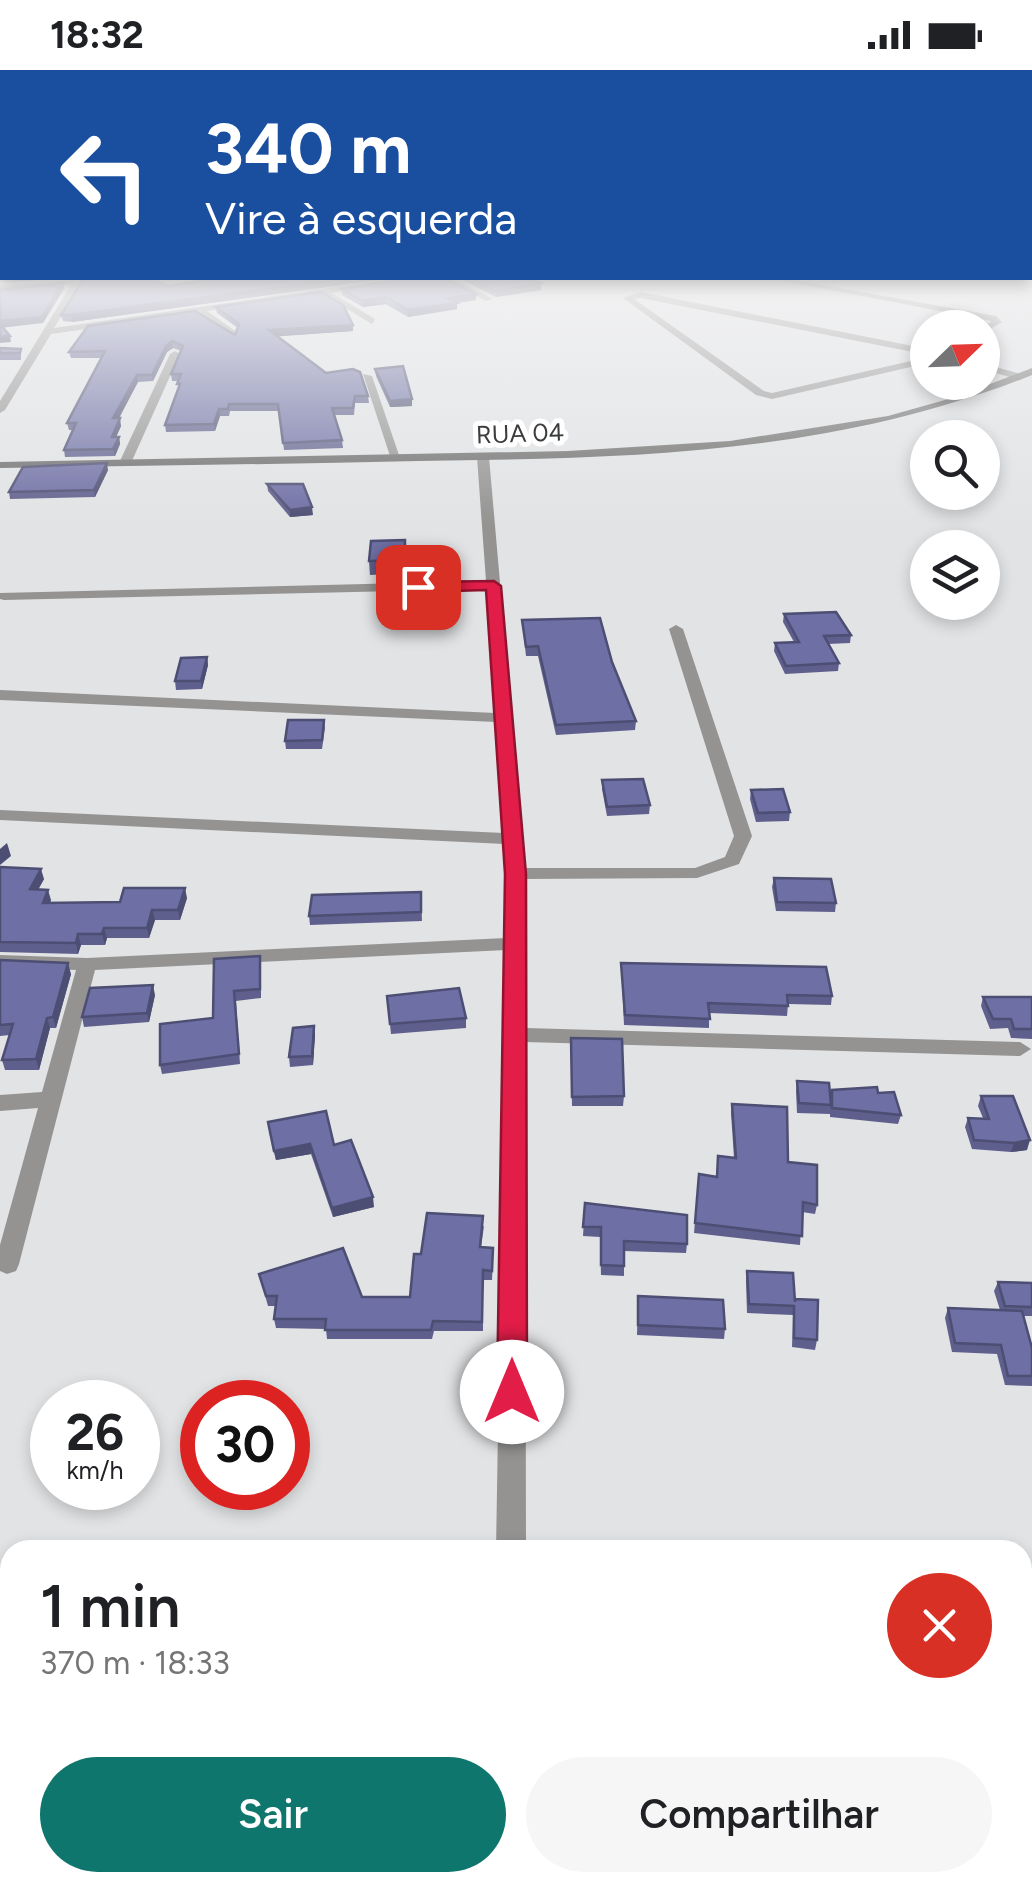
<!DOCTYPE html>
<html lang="pt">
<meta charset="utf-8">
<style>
:root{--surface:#fff;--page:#f6f6f6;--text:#202124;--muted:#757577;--accent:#0f766e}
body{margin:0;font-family:Figtree,sans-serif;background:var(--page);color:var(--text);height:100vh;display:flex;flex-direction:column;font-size:38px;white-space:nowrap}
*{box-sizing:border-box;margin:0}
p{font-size:32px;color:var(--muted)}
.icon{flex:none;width:55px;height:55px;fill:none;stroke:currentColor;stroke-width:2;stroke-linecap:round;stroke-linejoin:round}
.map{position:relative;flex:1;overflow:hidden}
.details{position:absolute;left:0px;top:1470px;width:1032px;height:352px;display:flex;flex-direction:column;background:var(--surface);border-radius:30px 30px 0 0;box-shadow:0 5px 15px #0003}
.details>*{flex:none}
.hud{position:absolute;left:0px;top:0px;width:1032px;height:210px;box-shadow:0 5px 15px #0003;background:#1a4fa0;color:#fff;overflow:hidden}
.needle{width:65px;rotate:67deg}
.tools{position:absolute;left:910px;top:240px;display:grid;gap:20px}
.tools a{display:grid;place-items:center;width:90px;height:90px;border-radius:50%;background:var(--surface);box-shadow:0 5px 15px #0003;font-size:50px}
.speed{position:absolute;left:30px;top:1310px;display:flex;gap:20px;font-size:50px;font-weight:700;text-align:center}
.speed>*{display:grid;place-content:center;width:130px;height:130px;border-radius:50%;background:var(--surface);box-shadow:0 5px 15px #0003;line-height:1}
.speed small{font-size:25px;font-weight:400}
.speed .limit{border:15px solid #d22;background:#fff;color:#111}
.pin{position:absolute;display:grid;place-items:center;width:85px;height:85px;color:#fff;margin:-42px;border-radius:20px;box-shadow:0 5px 15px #0006}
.me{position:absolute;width:110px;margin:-55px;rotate:0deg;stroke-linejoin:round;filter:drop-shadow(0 0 8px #0008)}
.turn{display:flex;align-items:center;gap:35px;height:210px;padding:0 40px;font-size:45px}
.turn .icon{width:130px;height:130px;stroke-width:2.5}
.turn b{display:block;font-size:70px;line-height:85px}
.round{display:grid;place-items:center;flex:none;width:105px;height:105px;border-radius:52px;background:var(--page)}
.summary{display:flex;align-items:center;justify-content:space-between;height:170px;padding:0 40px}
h1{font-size:60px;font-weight:600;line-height:75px}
.primary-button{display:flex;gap:20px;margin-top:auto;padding:20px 40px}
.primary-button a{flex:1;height:115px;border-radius:60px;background:var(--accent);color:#fff;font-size:40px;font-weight:600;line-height:115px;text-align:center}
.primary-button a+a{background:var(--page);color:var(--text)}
.status{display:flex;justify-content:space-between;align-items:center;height:70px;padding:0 50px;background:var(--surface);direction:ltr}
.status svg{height:28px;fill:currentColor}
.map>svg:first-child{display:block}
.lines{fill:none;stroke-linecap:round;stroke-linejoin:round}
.street{fill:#949392;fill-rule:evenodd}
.secondary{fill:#6e6d6c;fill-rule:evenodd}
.wall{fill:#5f5f8d}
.shaded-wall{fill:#4d4e73}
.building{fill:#6e6fa4;stroke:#4d4e73;stroke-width:2.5}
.route{fill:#e11d48;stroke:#92132f;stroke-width:2.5}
.labels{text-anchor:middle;stroke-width:10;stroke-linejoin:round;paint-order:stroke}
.far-street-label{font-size:25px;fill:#3b3c3c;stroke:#fff}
</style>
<div class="status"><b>18:32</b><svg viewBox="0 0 49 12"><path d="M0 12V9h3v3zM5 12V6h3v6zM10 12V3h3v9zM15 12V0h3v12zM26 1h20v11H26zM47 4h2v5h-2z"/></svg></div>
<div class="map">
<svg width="1032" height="1821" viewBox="0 0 1032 1821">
<rect width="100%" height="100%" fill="#e1e3e5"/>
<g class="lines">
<g class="street">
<path d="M97 208H124L81 214 54 258 399 208H417L332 223 375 249 372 254 322 224 207 241 238 263 235 268 197 243 51 264 5 340 0 343V331L71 215 0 222V216Z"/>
<path d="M442 208H452L493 229 486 231Z"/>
<path d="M768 208H783L996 246 1002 252 982 264 981 258 992 251Z"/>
<path d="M641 222 928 279V285L641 228 634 229 764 321 772 323 928 287V293L772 329 756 325 623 228Z"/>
<path d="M175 281 180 284 131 393 121 395 119 393 170 284Z"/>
<path d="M982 293 1024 305 1025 307 1020 310 982 299Z"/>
<path d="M363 304 372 306 401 391 391 389Z"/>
<path d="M483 384 489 387 525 798H695L725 787 734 766 669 559 676 555 683 559 752 766 739 794 697 808 525 809V958L1020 972 1031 979 1020 986 525 972 526 1480H496L506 880 95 900 19 1194 16 1201 7 1204 0 1201V1175L38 1038 0 1041V1025L42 1022 76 900 0 897V885L87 888 506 868 505 774 0 750V740L504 763 496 652 0 630V620L495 643 487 519 4 530 0 529V523L486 511 477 387Z"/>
<rect x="493" y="1812" width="34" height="9"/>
</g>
<path class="secondary" d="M1032 298V305C830 385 632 388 418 391 279 394 139 396 0 398V392L568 381 730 371 888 346 959 326Z"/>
</g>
<g class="wall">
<path d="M219 208H393L72 252 63 251 61 245 167 216Z"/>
<path d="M459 208H529L541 220 496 227Z"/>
<path d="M342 219 476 230 457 233V239L408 247 386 234 363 237 342 225Z"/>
<path d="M216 237 353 255V261L277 266 326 303 368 326 369 333H355L354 345H334L342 370 343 378 284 380 279 341H230L229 346H220L215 361 166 362 165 355 178 321V311H172L171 304 181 281 173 278 167 282 153 311 138 312 118 348 121 356 116 367H119L120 374 115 386 65 387 64 380 73 360H69L67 353 101 288H71L69 282 235 265 238 258 217 243Z"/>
<path d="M0 278 21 279V290H0Z"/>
<path d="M375 299 412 329V336L390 337 376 306Z"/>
<path d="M108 400 95 427 10 429 9 422Z"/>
<path d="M267 414 313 445 290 447 268 421Z"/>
<path d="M405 470V503L370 505 369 491Z"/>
<path d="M784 544 851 565 850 573 828 574 839 593 838 601 785 604 774 581 775 573 794 572 783 552Z"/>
<path d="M522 550 636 651 635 660 556 665 538 586H526Z"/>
<path d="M207 587 208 595 202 619 176 620 175 611Z"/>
<path d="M324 650 325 658 322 679H286L285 671Z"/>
<path d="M602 710 650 735 649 744 607 746 602 719Z"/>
<path d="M751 720 790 742 789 751 756 752 750 729Z"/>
<path d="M0 797 44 809 38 820 51 830 50 833 120 832 187 828 180 850H155L149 868H107L105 875H81L78 884 0 882Z"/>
<path d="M774 808 836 833 835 842 776 841 772 817Z"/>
<path d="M421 822 422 851 310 855 309 846Z"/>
<path d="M214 889 261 896V928L236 931 240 994 162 1004 160 995 213 948Z"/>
<path d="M0 890 71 904 56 958H50L39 1000H5L2 990 10 965 0 966Z"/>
<path d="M621 893 832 926 831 935 788 934 787 946 709 943V958L624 955Z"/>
<path d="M155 925 149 952 84 957 82 947Z"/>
<path d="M387 926 466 948V958L391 964Z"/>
<path d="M983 927H1032V969L1011 968 1008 958 990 959 981 936Z"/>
<path d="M314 956 315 965 313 995 290 997 289 987Z"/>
<path d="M571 968 624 1026 623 1036H572Z"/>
<path d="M797 1011 831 1028 832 1020 878 1023 901 1045 898 1054 830 1047V1041V1044L797 1043 796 1021Z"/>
<path d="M981 1026 1027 1080 1011 1082 972 1079 965 1057 968 1048H983L978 1036Z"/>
<path d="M732 1034 788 1092 817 1135 815 1144 802 1142 800 1175 694 1163 699 1104 716 1106 734 1088 731 1043Z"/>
<path d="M269 1062 334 1075 374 1137 333 1147 311 1084 276 1090Z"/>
<path d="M585 1133 687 1174 686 1183 624 1181V1206L601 1205 600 1167 583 1166Z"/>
<path d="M484 1156 481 1177 493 1187 492 1210H483V1261H434L432 1269H327L326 1259 276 1258 274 1249 276 1236H268L259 1204 362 1227H410L421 1184Z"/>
<path d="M747 1201 795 1232 817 1270 815 1280 792 1277 793 1245 747 1243 746 1211Z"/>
<path d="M998 1212 1032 1213V1246H1023L1032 1278V1316L1005 1315 997 1284 952 1282 945 1248 948 1238 1000 1240 994 1221Z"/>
<path d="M638 1226 725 1259 724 1269 637 1265Z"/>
</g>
<g class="shaded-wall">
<path d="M0 206H2V208H86L0 212Z"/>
<path d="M349 208H393L72 252 71 245Z"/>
<path d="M63 213 64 219 43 253 0 258V251Z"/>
<path d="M541 213V220L496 227V221Z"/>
<path d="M476 224V230L457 233V239L408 247V240L448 228Z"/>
<path d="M386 227V234L363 237 362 231Z"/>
<path d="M353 255V261L270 267 269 260Z"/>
<path d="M10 266 11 272 0 273V267Z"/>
<path d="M172 271 173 278 167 282 153 311 152 305 166 276Z"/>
<path d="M137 305 138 312 115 356 113 348Z"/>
<path d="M412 329V336L390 337V331Z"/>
<path d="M219 339 220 346 215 361 214 354Z"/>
<path d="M120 348 121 356 113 374 112 367Z"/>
<path d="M119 367 120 374 115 386 113 379Z"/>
<path d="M107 393 108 400 95 427 94 420Z"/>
<path d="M312 437 313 445 290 447V440Z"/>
<path d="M207 587 208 595 202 619 201 611Z"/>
<path d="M7 773 11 786 0 795V779Z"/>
<path d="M41 799 44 809 32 830 30 819Z"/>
<path d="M185 818 187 828 180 850 178 840Z"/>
<path d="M48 820 51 830 45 843 43 833Z"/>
<path d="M152 840 155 850 149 868 147 858Z"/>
<path d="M104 858 107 868 105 875 102 864Z"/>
<path d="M78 864 81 875 78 884 76 873Z"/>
<path d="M68 893 71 904 56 958 53 947Z"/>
<path d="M153 915 155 925 149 952 147 943Z"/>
<path d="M47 948 50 958 39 1000 36 989Z"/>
<path d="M314 956 315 965 313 995 312 986Z"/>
<path d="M1030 1070 1027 1080 1011 1082 1014 1073Z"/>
<path d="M310 1074 311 1084 276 1090 274 1081Z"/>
<path d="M373 1127 374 1137 333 1147 332 1138Z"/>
</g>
<g class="building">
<path d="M111 208H151L167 216 219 208H349L71 245H61L82 211Z"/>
<path d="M407 208H444L476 224 448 228 457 233 408 240 386 227 362 231 342 219Z"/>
<path d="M470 208H529L541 213 496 221Z"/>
<path d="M63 213 42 247 0 251V220Z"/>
<path d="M321 222 343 235 353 255 269 260 326 303 353 299 360 302 368 326H355L353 338H332L342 370 283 373 278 334H229L228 339H219L214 354 165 355 180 314H177L181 304H171L183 276 172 271 166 276 152 305H137L113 348H120L112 367H119L113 379 64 380 76 353H67L105 281 69 282 88 256 195 241 235 265 239 254 216 237Z"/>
<path d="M0 254 10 266 0 267Z"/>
<path d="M0 278 21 279 20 283H0Z"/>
<path d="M403 296 412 329 390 331 375 299Z"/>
<path d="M107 393 94 420 9 422 23 397Z"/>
<path d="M267 414H303L312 437 290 440Z"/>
<path d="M405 470V490L369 491 371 471Z"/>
<path d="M836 542 851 565 824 566 839 593 786 596 775 573 799 572 784 544Z"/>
<path d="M600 548 612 592 636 651 556 655 538 576 526 577 522 550Z"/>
<path d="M207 587 201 611H175L181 588Z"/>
<path d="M288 650H324L322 670 285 671Z"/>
<path d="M643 709 650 735 607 737 602 710Z"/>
<path d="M783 719 790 742 758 743 751 720Z"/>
<path d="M0 797 41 799 30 819 48 820 43 833 120 832 124 818H185L178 840H152L147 858H104L102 864H78L76 873 0 872Z"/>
<path d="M774 808 831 809 836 833 777 832Z"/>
<path d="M421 822V842L309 846 312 825Z"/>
<path d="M260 886V919L234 921 239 984 160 995V954L213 948 214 889Z"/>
<path d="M0 890 68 893 53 947 47 948 36 989 2 990 13 954 0 955Z"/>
<path d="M621 893 826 897 832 926 787 925 788 936 708 933 710 949 625 945Z"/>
<path d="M153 915 147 943 82 947 90 918Z"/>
<path d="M459 918 466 948 390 954 387 926Z"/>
<path d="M983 927H1032V959H1014L1011 949H993Z"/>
<path d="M314 956 312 986 289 987 293 958Z"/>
<path d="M571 968 622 969 624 1026 572 1027Z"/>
<path d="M797 1011 829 1013 831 1035 799 1033Z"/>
<path d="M877 1017 878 1023 894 1022 901 1045 832 1038V1020Z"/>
<path d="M981 1026H1013L1030 1070 1014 1073 974 1070 968 1048 989 1049Z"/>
<path d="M732 1034 787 1037 788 1092 817 1095V1135L803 1132 802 1166 695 1153 699 1104 717 1107 718 1086 736 1088Z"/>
<path d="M326 1041 334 1075 351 1070 373 1127 332 1138 310 1074 274 1081 268 1052Z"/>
<path d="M585 1133 687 1145V1174L624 1171V1196L601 1195V1157H583Z"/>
<path d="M427 1143 483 1146 480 1177 493 1178 492 1201 483 1200 482 1252 433 1251 431 1260H325L326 1249H274L277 1226H266L259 1204 343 1178 362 1227H410L414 1184H421Z"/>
<path d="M747 1201 793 1203 795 1232V1229L818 1230 817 1270 794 1268V1236L749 1234Z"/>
<path d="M998 1212 1032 1213V1237L1005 1236Z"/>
<path d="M638 1226 723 1230 725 1259 638 1255Z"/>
<path d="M948 1238 1022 1241 1032 1278V1306H1008L1001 1275 955 1273Z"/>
</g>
<linearGradient id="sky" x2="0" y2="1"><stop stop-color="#81c2e6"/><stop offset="0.44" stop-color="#f2f2f3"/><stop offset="1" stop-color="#f2f2f3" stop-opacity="0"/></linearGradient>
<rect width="1032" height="455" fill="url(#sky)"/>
<path class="route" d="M494 511 501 516 526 804 527 1322 523 1331 512 1335 501 1331 497 1322 505 804 486 520 418 522 411 517 418 512Z"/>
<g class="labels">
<g class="far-street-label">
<text transform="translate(520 363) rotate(-2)" y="9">RUA 04</text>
</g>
</g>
</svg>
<div class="tools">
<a><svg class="needle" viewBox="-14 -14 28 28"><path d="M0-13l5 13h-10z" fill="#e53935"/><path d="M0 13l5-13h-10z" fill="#757577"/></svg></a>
<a><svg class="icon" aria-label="search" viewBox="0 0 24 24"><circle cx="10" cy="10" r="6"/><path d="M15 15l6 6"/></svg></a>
<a><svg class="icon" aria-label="layers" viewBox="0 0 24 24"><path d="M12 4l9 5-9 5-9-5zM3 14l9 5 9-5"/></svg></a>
</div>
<div class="speed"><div>26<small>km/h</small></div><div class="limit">30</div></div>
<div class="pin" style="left:418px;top:517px;background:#d93025"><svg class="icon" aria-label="arrive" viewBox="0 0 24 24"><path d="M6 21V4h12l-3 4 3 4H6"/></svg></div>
<svg class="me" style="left:512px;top:1322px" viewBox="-20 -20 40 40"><circle r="19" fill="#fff"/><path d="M0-13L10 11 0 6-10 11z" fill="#e11d48"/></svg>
<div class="hud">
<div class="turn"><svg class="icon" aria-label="left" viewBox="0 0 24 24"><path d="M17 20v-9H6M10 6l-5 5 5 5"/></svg><div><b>340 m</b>Vire à esquerda</div></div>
</div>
<section class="details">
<div class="summary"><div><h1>1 min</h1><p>370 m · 18:33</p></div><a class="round" style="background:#d93025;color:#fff"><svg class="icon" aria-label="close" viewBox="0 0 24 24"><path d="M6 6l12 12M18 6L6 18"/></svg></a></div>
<div class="primary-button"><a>Sair</a><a>Compartilhar</a></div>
</section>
</div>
